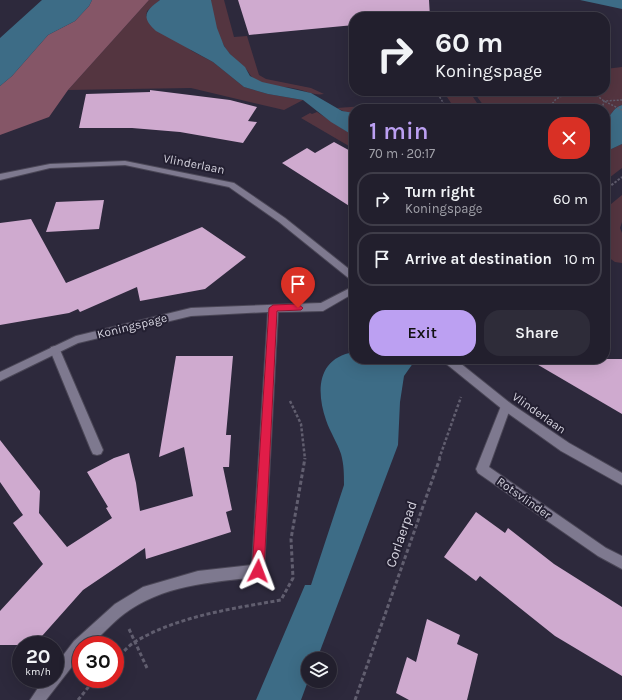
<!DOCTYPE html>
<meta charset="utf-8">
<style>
:root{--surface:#221f2d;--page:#2e2c39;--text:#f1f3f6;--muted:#a2a2aa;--line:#3f3d49;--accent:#bca0f2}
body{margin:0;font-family:Karla,sans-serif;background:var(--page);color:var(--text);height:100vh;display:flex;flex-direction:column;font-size:15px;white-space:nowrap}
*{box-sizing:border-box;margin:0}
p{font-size:13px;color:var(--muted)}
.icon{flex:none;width:22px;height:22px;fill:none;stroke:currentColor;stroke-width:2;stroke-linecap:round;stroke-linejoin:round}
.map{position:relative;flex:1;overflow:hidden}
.drawer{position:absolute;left:349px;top:104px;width:261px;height:260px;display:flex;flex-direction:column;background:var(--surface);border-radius:16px;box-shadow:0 4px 16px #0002,0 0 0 1px var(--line)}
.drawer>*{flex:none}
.hud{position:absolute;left:349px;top:12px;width:261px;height:84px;border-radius:16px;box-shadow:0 4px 16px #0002,0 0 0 1px var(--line);background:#221f2d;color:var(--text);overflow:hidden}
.fabs{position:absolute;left:301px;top:652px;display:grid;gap:8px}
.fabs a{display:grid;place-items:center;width:36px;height:36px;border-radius:50%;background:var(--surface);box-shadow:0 4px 16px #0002,0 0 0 1px var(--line);font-size:20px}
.speed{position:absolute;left:12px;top:636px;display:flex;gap:8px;font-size:20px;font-weight:700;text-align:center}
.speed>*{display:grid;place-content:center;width:52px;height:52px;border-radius:50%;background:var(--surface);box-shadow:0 4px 16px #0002,0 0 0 1px var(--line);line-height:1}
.speed small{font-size:10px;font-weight:400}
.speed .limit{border:6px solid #d22;background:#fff;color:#111}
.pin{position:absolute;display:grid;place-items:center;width:34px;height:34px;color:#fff;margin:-41px -17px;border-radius:50% 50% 50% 0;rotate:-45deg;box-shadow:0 0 4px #0007}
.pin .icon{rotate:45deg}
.me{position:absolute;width:44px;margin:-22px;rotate:3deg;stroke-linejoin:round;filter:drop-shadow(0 0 3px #0008)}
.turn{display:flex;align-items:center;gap:14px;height:84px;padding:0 20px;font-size:18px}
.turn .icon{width:52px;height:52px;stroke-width:2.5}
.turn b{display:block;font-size:28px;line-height:34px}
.round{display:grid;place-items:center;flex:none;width:42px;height:42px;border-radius:16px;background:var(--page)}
.summary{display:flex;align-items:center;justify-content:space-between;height:68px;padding:0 20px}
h1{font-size:24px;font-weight:600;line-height:30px;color:var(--accent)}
.button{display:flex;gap:8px;margin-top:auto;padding:8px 20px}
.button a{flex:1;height:46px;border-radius:16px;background:var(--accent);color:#111;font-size:16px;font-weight:600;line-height:46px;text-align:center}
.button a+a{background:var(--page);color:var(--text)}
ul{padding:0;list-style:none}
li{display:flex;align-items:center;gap:12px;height:54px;margin:0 8px 6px;padding:0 12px;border:2px solid var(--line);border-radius:16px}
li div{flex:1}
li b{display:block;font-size:15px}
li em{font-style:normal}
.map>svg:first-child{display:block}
.green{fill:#543540}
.forest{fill:#855667}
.water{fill:#3d6c86}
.building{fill:#cfaacf}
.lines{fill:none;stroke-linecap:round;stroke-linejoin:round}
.service-casing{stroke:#4b4757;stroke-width:2}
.minor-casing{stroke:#4b4757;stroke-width:2}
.tertiary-casing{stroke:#4b4757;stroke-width:2}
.path-far3{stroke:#615e6f;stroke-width:1.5;stroke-dasharray:2 1.5;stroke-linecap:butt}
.path-far2{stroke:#615e6f;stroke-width:2;stroke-dasharray:2.5 1.5;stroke-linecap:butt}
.path-far1{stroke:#615e6f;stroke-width:2.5;stroke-dasharray:3 2;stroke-linecap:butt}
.path{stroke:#615e6f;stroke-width:3;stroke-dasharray:4 2.5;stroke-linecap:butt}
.service{fill:#7e798f;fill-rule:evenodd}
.minor{fill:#7e798f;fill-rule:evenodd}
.tertiary{fill:#7e798f;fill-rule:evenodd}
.route{fill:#e11d48;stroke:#92132f}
.labels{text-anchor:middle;stroke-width:4;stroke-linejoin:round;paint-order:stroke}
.street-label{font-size:12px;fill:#d4d2de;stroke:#231f31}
.near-street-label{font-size:14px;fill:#d4d2de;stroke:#231f31}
</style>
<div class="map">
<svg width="622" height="700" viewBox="0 0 622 700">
<rect width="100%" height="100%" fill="#2d293c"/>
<g class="green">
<path d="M149 0H160L147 11 146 16 192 51 213 62 244 87 268 94 303 100 284 110 191 88 68 90Z"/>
<path d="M211 0H224L234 37 247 36 259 75 266 79 311 88 324 94C315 96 306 91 297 89 284 86 268 87 256 80 250 77 250 73 246 69 241 64 235 60 230 54 219 41 211 17 211 0Z"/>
<path d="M622 67V105C611 109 613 115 605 120V109H486L473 91H605V69Z"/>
<path d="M443 91H469L481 109H455Z"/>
<path d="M378 105 390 109H354V113L345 112 337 108Z"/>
<path d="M317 112 354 136V149L301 118 310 113 312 114Z"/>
<path d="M622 144V168L605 181V152Z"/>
<path d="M622 195V222L620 228 622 233V263L615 262 605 255V209Z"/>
</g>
<path class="forest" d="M92 0H149L68 90 49 117 0 135V86L12 76 48 35 75 21 89 6Z"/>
<g class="water">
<path d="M42 0H92L89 6 75 21 48 35 12 76 0 86V38Z"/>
<path d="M160 0H211L217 28 224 46 230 54 245 67 250 76 262 82 311 93 342 111 354 113V136L331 122 303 100 268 94 244 87 213 62 156 31C140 17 146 10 160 0Z"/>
<path d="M580 0H622V9Z"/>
<path d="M622 105V144L605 152V120C613 115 611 109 622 105Z"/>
<path d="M354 352V359H416L404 376 400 402 398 445 317 659H308V681L301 700H256L305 585H311L344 485C344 474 344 465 341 454 337 442 330 432 326 420 316 391 317 358 354 352Z"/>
</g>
<g class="building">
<path d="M238 0H429L430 17H354V25L249 35Z"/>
<path d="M150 90 230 100 257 107 248 121 257 122 243 143 180 132 132 128H79L86 94 150 92Z"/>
<path d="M334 142 354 153V209L282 163 307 148 315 153Z"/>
<path d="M104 200 99 229 46 232 56 202Z"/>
<path d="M31 219 66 283 202 227 246 257 205 289 140 301 137 287 80 312 78 309 69 313 0 325V223Z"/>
<path d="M176 356H233L226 435H231L229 467H223L232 510 226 512 231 532 146 559 145 548 83 590 34 645H0V611L43 564 13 523 23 515 0 482V440L40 491 39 513 67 547 112 518 106 508 108 507 87 472 114 458 129 453 136 483 140 511 193 496 184 447 159 457Z"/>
<path d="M528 359H622V414Z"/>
<path d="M476 512 505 533 508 528 554 564 622 607V676L555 636 480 576 476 581 444 557Z"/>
<path d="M427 619 460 635 457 644 478 654 467 700H409L396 693 407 657 416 662Z"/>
</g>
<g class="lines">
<g class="service-casing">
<path id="service" d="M55 346 59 347 60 350 103 450 101 454 97 455 93 454 91 450 50 350 51 347Z"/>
</g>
<g class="minor-casing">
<g id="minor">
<path d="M354 286V293L323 311 278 312 264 571 263 576 258 577C212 582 162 585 124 614 112 623 102 635 90 645H81V655L46 700H30L44 679H55V666L74 641 115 604 143 587 198 571 252 565 268 312 191 316 78 343 0 381V372L76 336 191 308 321 303Z"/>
<path d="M506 401 510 403 511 406 489 467 606 548 622 556V569L598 556 478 473 476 469 501 406 502 403Z"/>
</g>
</g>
<g class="tertiary-casing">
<g id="tertiary">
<path d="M125 161 234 183 285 218 354 273V281L351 280 279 222 229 187 125 165 50 168 0 180V174L50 164Z"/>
<path d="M443 359H455L510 403 569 443 622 473V485L561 451 502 409 444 362Z"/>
</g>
</g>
<g class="path-far3">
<path d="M436 91 447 109"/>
<path d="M591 91 604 101 622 110"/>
<path d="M548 109 556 99 564 95 591 92"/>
<path d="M602 109 604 101 622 100"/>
</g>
<path class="path-far2" d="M605 190 622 177"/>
<g class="path-far1">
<path d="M290 401 301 424 305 459"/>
<path d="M439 459 461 397"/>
</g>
<g class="path">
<path d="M129 629 147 668"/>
<path d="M115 660C121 655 126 648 133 643 177 616 231 609 281 600L293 578 291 539 305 458"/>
<path d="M78 700 95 679"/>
<path d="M355 700 440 458"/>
</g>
<use href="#service" class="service"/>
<use href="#minor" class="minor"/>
<use href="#tertiary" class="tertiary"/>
</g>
<path class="route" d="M298 304 303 308 301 310 277 311 264 571 262 575 258 577 254 575 252 571 269 308 273 305Z"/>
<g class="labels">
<g class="street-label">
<text transform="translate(194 164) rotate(11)" y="4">Vlinderlaan</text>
<text transform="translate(132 326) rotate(-14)" y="4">Koningspage</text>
<text transform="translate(539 413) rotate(35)" y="4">Vlinderlaan</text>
<text transform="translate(524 498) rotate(35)" y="4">Rotsvlinder</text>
</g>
<g class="near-street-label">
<text transform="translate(401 534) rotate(-71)" y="5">Corlaerpad</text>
</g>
</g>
</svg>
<div class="fabs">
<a><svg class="icon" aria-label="layers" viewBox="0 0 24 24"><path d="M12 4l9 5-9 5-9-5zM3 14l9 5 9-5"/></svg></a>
</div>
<div class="speed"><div>20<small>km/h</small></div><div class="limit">30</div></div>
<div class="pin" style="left:298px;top:308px;background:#d93025"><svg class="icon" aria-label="arrive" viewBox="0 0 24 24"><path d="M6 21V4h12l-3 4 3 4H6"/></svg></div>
<svg class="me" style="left:258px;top:571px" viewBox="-20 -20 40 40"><path d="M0-17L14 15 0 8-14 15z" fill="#e11d48" stroke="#fff" stroke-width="4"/></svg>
<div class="hud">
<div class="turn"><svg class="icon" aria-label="right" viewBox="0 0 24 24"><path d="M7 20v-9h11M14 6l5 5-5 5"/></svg><div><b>60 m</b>Koningspage</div></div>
</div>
<section class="drawer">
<div class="summary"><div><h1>1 min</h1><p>70 m · 20:17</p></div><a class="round" style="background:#d93025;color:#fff"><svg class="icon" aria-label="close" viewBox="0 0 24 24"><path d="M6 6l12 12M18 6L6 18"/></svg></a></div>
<ul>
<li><svg class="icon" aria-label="right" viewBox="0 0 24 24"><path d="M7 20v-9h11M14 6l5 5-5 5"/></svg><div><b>Turn right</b><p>Koningspage</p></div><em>60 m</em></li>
<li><svg class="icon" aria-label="arrive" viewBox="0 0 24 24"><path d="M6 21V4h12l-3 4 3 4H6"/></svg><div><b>Arrive at destination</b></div><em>10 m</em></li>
</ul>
<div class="button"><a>Exit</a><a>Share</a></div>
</section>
</div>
